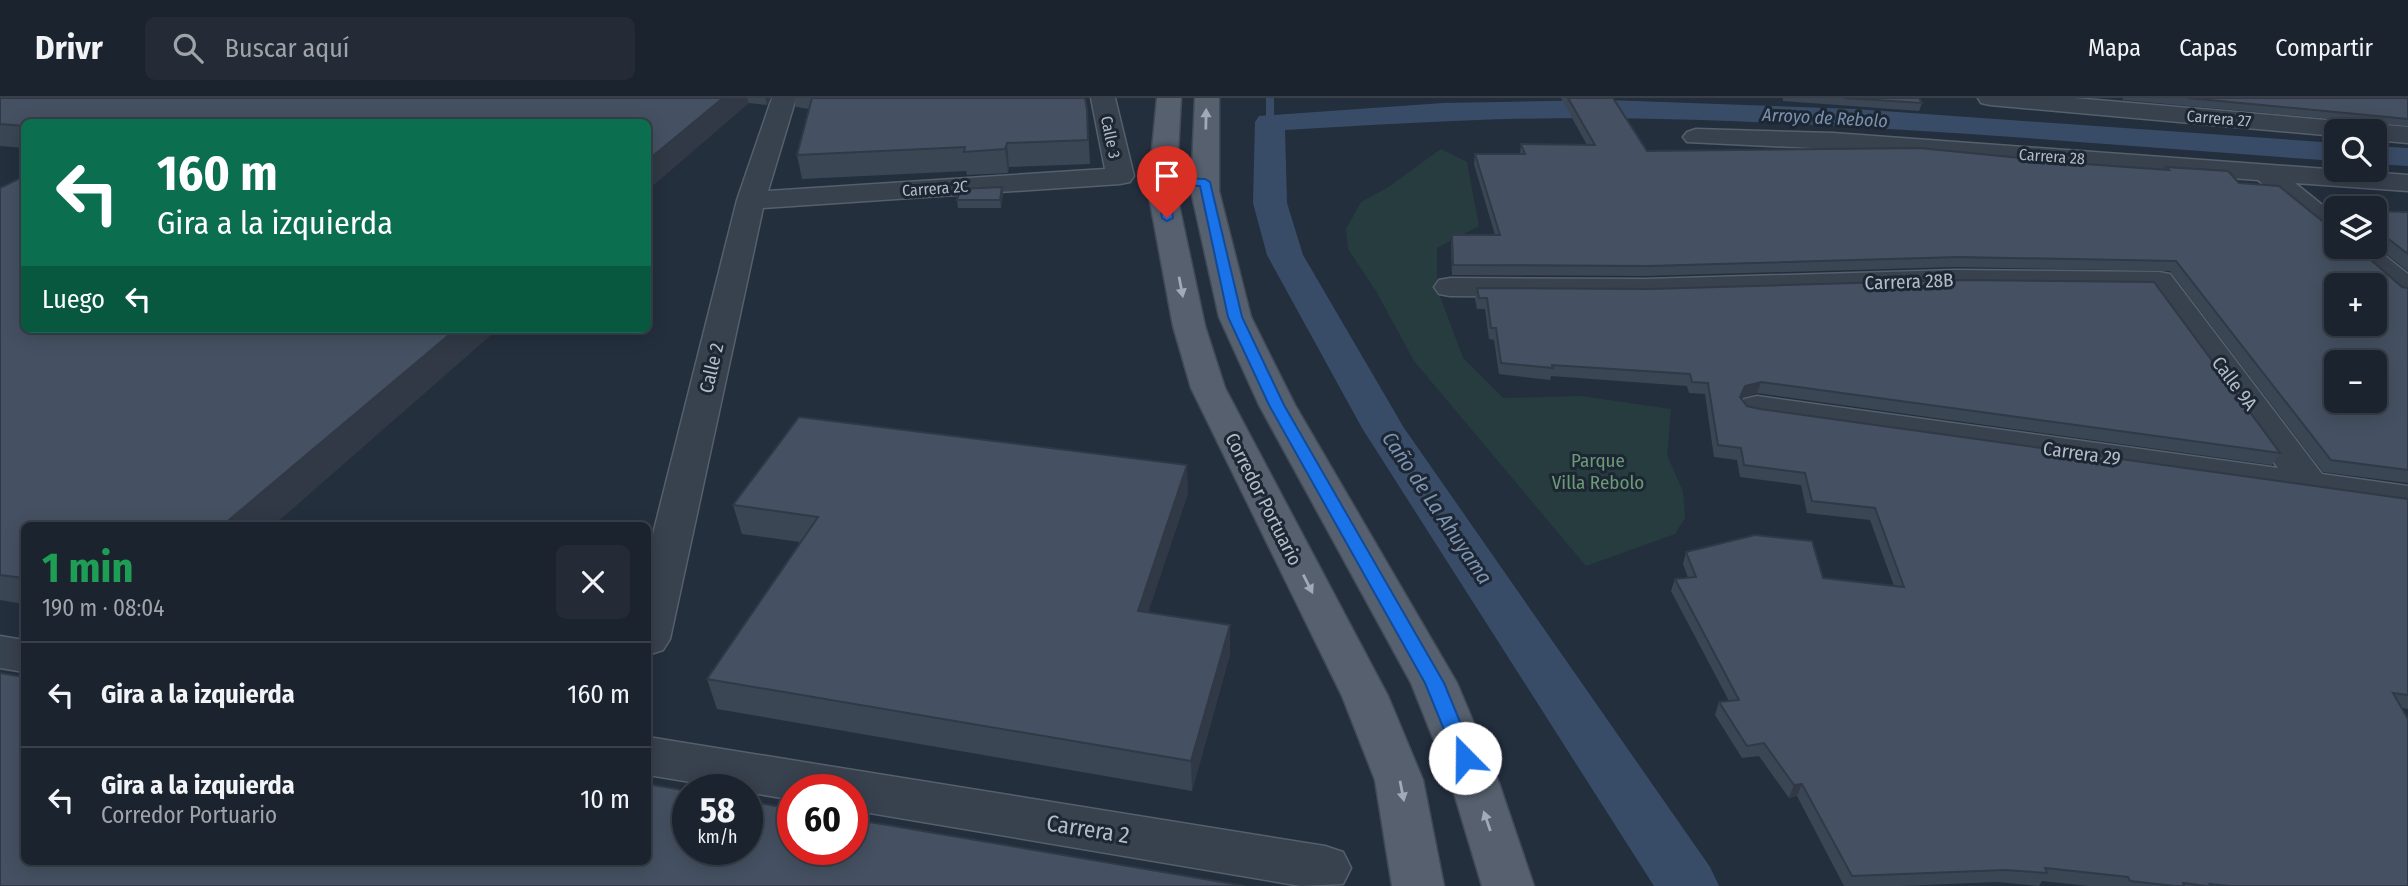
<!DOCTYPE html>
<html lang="es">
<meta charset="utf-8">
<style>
:root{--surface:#1b232e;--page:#242b36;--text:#f1f3f6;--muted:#a0a4aa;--line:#39404a}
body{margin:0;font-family:"Fira Sans Condensed",sans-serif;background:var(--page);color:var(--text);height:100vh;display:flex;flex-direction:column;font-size:26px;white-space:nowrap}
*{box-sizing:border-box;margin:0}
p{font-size:23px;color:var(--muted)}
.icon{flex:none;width:38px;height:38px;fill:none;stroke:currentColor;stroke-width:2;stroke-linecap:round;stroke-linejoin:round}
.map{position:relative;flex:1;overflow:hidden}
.side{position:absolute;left:21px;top:424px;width:630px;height:343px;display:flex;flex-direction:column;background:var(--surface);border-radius:10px;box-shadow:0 4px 18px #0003,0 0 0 2px var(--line)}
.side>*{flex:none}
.hud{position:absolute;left:21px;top:21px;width:630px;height:214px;border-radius:10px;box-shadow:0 4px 18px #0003,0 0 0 2px var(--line);background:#0b6e4f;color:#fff;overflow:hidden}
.controls{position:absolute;left:2324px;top:21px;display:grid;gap:14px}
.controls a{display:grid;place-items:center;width:63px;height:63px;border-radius:10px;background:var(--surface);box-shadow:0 4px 18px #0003,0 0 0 2px var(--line);font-size:35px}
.speed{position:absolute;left:672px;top:676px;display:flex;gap:14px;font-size:35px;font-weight:700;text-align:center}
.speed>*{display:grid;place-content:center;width:91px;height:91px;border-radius:50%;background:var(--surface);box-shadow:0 4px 18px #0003,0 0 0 2px var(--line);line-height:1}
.speed small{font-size:18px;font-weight:400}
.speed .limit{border:10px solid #d22;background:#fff;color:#111}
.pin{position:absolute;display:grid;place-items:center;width:60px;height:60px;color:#fff;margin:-72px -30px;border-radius:50% 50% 50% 0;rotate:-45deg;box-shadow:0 0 7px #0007}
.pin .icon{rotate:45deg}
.me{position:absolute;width:77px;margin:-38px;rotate:338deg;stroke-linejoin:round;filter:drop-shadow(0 0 5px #0008)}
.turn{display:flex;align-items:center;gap:24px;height:147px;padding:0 21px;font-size:32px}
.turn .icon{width:91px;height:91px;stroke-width:2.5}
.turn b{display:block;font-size:49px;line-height:60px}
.then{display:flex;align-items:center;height:66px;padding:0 21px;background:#0003;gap:14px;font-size:26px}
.round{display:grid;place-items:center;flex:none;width:74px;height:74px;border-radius:10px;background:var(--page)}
.headline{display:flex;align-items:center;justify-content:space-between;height:119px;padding:0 21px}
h1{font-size:42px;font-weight:700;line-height:52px;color:#1e9e55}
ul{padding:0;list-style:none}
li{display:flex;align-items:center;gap:21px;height:105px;padding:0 21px;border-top:2px solid var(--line)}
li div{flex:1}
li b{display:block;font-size:26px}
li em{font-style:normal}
header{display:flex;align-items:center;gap:42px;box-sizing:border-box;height:98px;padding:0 35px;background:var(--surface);border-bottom:2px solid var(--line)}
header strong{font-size:33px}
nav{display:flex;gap:38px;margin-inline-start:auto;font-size:24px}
.search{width:490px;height:63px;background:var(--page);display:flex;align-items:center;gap:18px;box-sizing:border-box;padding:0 24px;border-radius:10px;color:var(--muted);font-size:26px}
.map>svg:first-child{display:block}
.green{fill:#263c3f}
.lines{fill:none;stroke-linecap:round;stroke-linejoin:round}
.stream{fill:#394c67;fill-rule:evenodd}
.canal{fill:#394c67;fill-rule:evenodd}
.minor-casing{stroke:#565f6c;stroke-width:3}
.primary-casing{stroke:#414a57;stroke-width:3}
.minor{fill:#38414e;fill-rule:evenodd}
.primary{fill:#56606e;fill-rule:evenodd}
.wall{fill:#3b4654}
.shaded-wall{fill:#303945}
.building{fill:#455162;stroke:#303945;stroke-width:2;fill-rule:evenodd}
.oneway{fill:#a1aab7}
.route{fill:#1a73e8;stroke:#114b97;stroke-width:2}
.labels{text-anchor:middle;stroke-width:6;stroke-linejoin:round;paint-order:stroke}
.far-street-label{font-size:16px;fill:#b4bcc9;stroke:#1d2633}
.far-water-label{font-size:18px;font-style:italic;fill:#7c92b1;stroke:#1d2633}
.street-label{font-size:19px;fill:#b4bcc9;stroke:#1d2633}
.park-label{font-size:19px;fill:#6b9a76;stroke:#1d2633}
.water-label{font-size:21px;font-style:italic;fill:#7c92b1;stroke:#1d2633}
.near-street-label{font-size:23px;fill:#b4bcc9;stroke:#1d2633}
</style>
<header>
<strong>Drivr</strong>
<div class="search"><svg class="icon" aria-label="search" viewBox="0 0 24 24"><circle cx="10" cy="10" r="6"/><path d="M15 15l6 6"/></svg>Buscar aquí</div>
<nav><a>Mapa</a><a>Capas</a><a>Compartir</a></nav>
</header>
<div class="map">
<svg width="2408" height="788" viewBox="0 0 2408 788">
<rect width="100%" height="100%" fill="#242f3e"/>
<path class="green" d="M1441 51 1467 64 1479 128 1437 150V190L1463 260 1503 300 1581 298 1671 311 1667 357 1683 393 1685 420 1675 436 1586 468 1414 263 1376 193 1348 151 1346 131 1361 104 1387 90Z"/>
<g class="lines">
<path class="stream" d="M1266 0H1274V24L1270 26 1266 24Z"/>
<g class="canal">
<path d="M1607 2 1855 11 2336 45V63C2094 46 1851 23 1607 20 1500 19 1392 26 1285 32L1287 105 1303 157 1404 330 1710 769 1719 788H1654L1362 330 1267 157 1253 105 1255 24 1259 18 1443 5Z"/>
<path d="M2375 48 2408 50V68L2375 66Z"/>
</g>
<g class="minor-casing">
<g id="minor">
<path d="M772 0H796L768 93 1105 71 1091 0H1115L1134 78 1130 84 1120 86 763 110 670 541 663 552 648 557V456L737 102Z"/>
<path d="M1978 0H2074L2408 29V45L2375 42V33H2336V38L1990 7 1981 5Z"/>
<path d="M1696 31 1833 35 2408 77V93L2295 85 2336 118V141L2326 138 2258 82 1833 51 1687 44 1683 39 1687 34Z"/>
<path d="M2341 149H2374L2408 176V200L2397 198Z"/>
<path d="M1954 172 2159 174 2170 176 2322 376 2408 388V412L1757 320 1744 317 1739 309 1744 301 1757 298 2278 370 2150 192 1954 190 1646 199 1450 198 1439 196 1434 189 1439 182 1450 180 1646 181Z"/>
<path d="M0 538 24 542V574L0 570Z"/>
<path d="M648 639 1325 748 1343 754 1351 770 1343 786 1301 788 852 712V691H793V702L747 694V691H733L648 677Z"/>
</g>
</g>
<g class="primary-casing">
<g id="primary">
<path d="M1157 0H1181L1176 93 1205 228 1225 290 1388 598 1423 682 1444 788H1392L1375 682 1342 598 1191 290 1173 228 1148 93Z"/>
<path d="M1195 0H1219V93L1251 219 1295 307 1457 585 1499 685 1534 788H1482L1451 685 1411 585 1259 307 1219 219 1191 93Z"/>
</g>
</g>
<use href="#minor" class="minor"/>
<use href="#primary" class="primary"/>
</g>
<g class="wall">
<path d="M0 0H771L767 7 749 5 24 24V50L0 48Z"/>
<path d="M794 0H1085L1087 11 1090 66 1009 69 1008 75 967 77 966 73 802 81 797 57 809 11 796 9Z"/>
<path d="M1561 0H1613L1647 53 2071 65 2165 72 2166 69 2239 85 2402 189 2408 190V385L2323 374 2170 173 1954 169 1646 178 1452 177 1451 148 1452 137H1495L1474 66 1475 56H1520L1521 46 1587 47Z"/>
<path d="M1783 0H1919L1922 5 1919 13 1783 3Z"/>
<path d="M2123 0H2408V28L2123 2Z"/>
<path d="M0 90 24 427V506L0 502Z"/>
<path d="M1003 96 1001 110H958L957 102Z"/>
<path d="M2375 113 2408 114V173L2375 147Z"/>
<path d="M1477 190 2280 355 2272 367 1757 295 1742 300 1747 308 1760 311 2408 401V611L2402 610 2408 788H2089L2042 783 2039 788 1997 784 1901 788H1844L1797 698 1789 700 1759 658 1742 660 1715 617 1719 604 1729 603 1671 493 1675 481 1688 480 1683 466 1686 454 1823 480 1894 488 1870 422 1807 415 1801 387 1740 379 1737 362 1714 359 1705 296 1689 295 1687 288 1551 278 1550 282 1499 276 1494 242 1489 241 1485 211H1477L1475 201Z"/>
<path d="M1188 395 1148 514 1230 527V556L1192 693 717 611 707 581 800 444 742 436 733 407Z"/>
</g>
<g class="shaded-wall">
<path d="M723 0H747L749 5 648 92V62Z"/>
<path d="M765 0H771L767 7Z"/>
<path d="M1007 45 1009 69 1008 75 1005 51Z"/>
<path d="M1002 89 1003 96 1001 110 1000 102Z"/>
<path d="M456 231H498L274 427H223Z"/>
<path d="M1761 284 1757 295 1742 300 1737 310 1745 288Z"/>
<path d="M1187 367 1188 395 1139 542 1138 513Z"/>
<path d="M1230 527V556L1192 693 1191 663Z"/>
<path d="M1802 686 1797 698 1789 700 1794 687Z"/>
</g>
<g class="building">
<path d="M0 0H723L648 62V24H24V28L0 26Z"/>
<path d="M812 0H1085L1087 11 1088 42 1007 45 1005 51 964 54 965 49 797 57Z"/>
<path d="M1568 0H1613L1647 53 1919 50 2071 65 2169 72 2166 69 2228 73 2239 85 2279 88 2331 130 2336 131V149H2356L2402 189 2408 190V372L2331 362 2176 163 1958 159 1649 168 1453 167 1452 137H1500L1475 56H1525L1521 46 1595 47ZM2336 187H2375V226H2336ZM2336 264H2375V303H2336Z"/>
<path d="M1844 0H1919L1922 5Z"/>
<path d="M2188 0H2408V21Z"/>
<path d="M24 78V231H456L223 427H24V480L0 477V90Z"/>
<path d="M1002 89 1000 102H957L960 91Z"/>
<path d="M2375 113 2408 114V156L2382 136H2375Z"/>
<path d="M1958 182 2154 184 2280 355 1761 284 1745 288 1740 299 1747 308 1760 311 2408 401V597L2393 595 2408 621V788H2229L2210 786 2212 788H2206L2183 785 2184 788H2175L2130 783 2128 779 2045 770 2047 775 2005 772 1852 778 1802 686 1794 687 1764 645 1747 648 1719 604 1739 602 1675 481 1696 479 1686 454 1755 437 1812 443 1823 480 1904 489 1875 410 1812 403 1805 375 1744 367 1741 350 1718 347 1708 285 1692 284 1690 276 1552 267 1553 270 1501 265 1496 230H1491L1487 200H1479L1477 190 1649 191Z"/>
<path d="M799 319 1187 367 1138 513 1230 527 1191 663 707 581 818 419 733 407Z"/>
<path d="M0 575 24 579V763H648V686L688 693V751H747V703L793 711V751H852V721L1245 788H0Z"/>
</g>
<defs><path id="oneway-solid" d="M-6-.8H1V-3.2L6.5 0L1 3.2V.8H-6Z" transform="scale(1.75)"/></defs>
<g class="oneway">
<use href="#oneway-solid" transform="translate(1206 21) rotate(-89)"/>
<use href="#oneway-solid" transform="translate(1181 189) rotate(79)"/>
<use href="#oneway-solid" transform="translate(1308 486) rotate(63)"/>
<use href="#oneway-solid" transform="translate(1402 693) rotate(79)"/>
<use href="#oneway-solid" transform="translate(1487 723) rotate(-109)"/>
</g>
<path class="route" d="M1163 80 1205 81 1210 84 1242 219 1284 307 1444 585 1475 660 1472 666 1465 668 1458 666 1425 585 1269 307 1228 219 1200 88 1169 87 1173 120 1167 123 1162 120 1157 84Z"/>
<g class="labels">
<g class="far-street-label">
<text transform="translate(2219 20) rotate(5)" y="6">Carrera 27</text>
<text transform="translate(1111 39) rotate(78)" y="6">Calle 3</text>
<text transform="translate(2052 58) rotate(4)" y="6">Carrera 28</text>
<text transform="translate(935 90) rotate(-4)" y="6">Carrera 2C</text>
</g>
<g class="far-water-label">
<text transform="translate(1825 20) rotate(3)" y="6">Arroyo de Rebolo</text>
</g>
<g class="street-label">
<text transform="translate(1909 183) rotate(-2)" y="7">Carrera 28B</text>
<text transform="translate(711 270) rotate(-77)" y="7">Calle 2</text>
<text transform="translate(2235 285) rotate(53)" y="7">Calle 9A</text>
<text transform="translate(2082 355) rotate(8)" y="7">Carrera 29</text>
<text transform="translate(1264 401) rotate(63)" y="7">Corredor Portuario</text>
</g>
<g class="park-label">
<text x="1598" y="369">Parque<tspan x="1598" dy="22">Villa Rebolo</tspan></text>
</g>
<g class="water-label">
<text transform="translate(1437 410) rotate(56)" y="7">Caño de La Ahuyama</text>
</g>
<g class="near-street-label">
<text transform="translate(1088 731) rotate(9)" y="8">Carrera 2</text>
</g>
</g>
</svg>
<div class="controls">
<a><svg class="icon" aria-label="search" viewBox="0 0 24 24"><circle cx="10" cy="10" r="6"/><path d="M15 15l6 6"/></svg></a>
<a><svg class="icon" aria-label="layers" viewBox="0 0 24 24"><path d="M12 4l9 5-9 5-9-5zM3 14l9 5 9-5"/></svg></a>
<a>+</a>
<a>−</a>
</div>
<div class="speed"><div>58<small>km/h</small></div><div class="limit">60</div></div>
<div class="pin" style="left:1167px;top:120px;background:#d93025"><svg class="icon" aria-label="arrive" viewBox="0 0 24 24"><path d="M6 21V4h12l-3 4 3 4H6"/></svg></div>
<svg class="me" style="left:1465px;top:660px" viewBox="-20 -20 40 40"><circle r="19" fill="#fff"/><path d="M0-13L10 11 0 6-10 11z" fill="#1a73e8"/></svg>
<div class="hud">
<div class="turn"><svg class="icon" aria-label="left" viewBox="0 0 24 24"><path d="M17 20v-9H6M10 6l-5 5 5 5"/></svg><div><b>160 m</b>Gira a la izquierda</div></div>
<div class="then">Luego<svg class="icon" aria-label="left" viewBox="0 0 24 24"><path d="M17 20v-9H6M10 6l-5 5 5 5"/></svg></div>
</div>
<section class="side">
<div class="headline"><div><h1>1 min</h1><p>190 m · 08:04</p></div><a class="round"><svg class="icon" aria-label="close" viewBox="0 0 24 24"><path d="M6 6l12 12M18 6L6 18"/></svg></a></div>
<ul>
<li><svg class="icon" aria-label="left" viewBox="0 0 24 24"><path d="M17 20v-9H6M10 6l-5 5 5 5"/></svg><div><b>Gira a la izquierda</b></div><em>160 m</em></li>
<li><svg class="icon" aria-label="left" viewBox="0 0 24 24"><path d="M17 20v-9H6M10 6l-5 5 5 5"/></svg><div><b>Gira a la izquierda</b><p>Corredor Portuario</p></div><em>10 m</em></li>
</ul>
</section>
</div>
